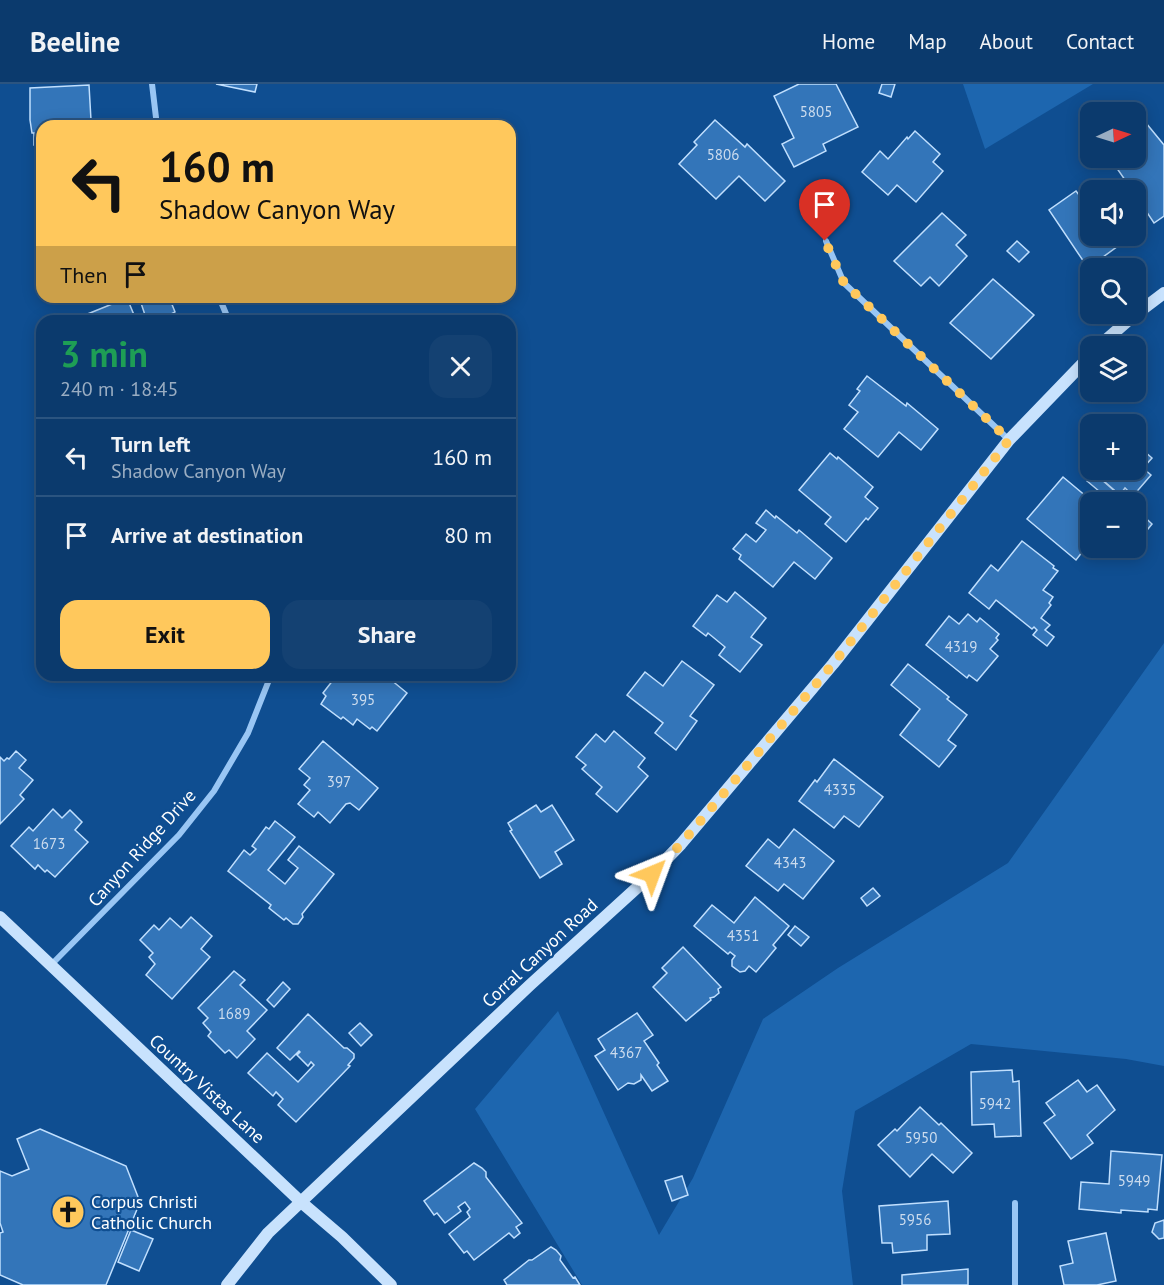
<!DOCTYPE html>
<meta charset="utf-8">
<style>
:root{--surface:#0b3a6d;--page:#144172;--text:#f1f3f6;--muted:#9aadc2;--line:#2b5480;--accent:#ffc85c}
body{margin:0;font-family:"PT Sans",sans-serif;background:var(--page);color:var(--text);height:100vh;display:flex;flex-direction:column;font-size:22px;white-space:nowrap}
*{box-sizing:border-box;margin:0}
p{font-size:20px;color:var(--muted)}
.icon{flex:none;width:33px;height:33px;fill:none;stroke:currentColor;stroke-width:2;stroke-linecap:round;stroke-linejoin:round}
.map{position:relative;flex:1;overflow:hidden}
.details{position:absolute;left:36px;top:231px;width:480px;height:366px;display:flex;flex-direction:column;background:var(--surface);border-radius:18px;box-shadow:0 3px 15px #0003,0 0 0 2px var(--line)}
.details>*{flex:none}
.guide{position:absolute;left:36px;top:36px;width:480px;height:183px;border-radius:18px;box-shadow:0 3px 15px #0003,0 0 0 2px var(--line);background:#ffc85c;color:#111;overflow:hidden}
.needle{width:39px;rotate:86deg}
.tools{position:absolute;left:1080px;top:18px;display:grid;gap:12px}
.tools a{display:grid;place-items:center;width:66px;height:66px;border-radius:12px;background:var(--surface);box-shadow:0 3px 15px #0003,0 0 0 2px var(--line);font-size:30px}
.pin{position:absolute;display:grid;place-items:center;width:51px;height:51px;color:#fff;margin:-62px -26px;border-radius:50% 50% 50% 0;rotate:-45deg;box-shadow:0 0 6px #0007}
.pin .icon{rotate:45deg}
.me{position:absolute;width:66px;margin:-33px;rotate:44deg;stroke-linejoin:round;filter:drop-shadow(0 0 4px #0008)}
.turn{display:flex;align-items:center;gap:21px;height:126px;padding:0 24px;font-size:27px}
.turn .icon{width:78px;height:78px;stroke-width:2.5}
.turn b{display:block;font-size:42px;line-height:51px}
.then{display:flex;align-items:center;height:57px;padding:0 24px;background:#0003;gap:12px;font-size:22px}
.round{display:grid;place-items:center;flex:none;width:63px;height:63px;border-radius:18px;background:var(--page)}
.overview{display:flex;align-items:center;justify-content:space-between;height:102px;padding:0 24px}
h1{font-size:36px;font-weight:700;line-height:45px;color:#1e9e55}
.cta{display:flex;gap:12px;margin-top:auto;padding:12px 24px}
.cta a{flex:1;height:69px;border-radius:18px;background:var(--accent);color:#111;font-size:24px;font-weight:700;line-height:69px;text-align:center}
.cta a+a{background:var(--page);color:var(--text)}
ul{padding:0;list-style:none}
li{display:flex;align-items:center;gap:18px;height:78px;padding:0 24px;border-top:2px solid var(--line)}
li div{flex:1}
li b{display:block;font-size:22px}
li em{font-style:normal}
header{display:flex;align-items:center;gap:36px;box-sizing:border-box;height:84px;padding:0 30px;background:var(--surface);border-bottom:2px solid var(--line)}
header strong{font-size:28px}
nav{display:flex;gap:33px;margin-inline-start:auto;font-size:21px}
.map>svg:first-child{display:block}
.green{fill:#1d66af}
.building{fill:#3375b9;stroke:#c0dffe;stroke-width:1.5}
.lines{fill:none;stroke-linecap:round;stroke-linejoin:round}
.street{stroke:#99c6f4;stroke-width:6}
.secondary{stroke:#c8e2fd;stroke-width:12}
.route{stroke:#ffc85c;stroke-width:10;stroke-dasharray:0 18}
.labels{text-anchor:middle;stroke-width:4.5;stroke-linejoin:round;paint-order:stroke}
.number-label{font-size:15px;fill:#ccdcee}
.street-label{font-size:18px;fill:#fff;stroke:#0f4e91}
.poi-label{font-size:18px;fill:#fff;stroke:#0f4e91;text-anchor:start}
</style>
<header>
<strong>Beeline</strong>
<nav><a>Home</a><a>Map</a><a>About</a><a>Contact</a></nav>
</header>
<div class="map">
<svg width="1164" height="1201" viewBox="0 0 1164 1201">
<rect width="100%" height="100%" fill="#0f4e91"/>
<g class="green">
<path d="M963 0H1093L985 65Z"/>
<path d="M1164 559V982L1126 975 971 960 855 1027 842 1107 853 1201H582L475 1025 558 927 659 1151 693 1094 763 935 838 884 1008 779Z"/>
</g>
<g class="building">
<path d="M216 0H257L255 8Z"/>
<path d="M799 0H836L858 43 823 60 826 67 794 83 782 60 794 54 774 12Z"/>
<path d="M882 0H895L891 13 879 9Z"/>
<path d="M89 1 91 36 76 37 77 42H42V61H34V49H32L30 36V4Z"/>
<path d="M715 36 745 63 747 60 785 97 765 117 739 92 716 115 679 80 697 61 694 58Z"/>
<path d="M1146 39 1164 61V132L1154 139 1136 112V106H1132L1116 83 1130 74H1136V46Z"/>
<path d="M915 47 940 70 933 78 943 87 916 118 897 101 888 111 862 88 880 67 888 75 907 53 908 55Z"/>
<path d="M1076 107 1085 119 1090 114V152H1111L1118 162 1088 184 1049 126Z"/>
<path d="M942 129 966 151 956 161 967 172 939 202 930 193 921 202 894 177Z"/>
<path d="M1017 157 1029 168 1019 178 1007 167Z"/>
<path d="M993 195 1034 231 991 275 950 239Z"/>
<path d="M139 213H169L175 228 169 231 172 237H147Z"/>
<path d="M127 214 134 231 123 237H87L85 231Z"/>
<path d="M867 292 906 322 907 319 938 345 921 366 899 348 878 373 844 345 858 328 849 321 860 307 857 305Z"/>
<path d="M1136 360 1152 374 1143 384 1151 391 1133 412 1125 404 1120 411 1091 386H1136Z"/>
<path d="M1090 362V385L1079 375Z"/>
<path d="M830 369 837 375 838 373 873 403 865 413 878 424 868 436 866 434 846 458 825 440 831 433 799 406Z"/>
<path d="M1094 389 1126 417 1124 418H1112L1087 397Z"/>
<path d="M1063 393 1093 418 1094 417 1096 418H1090V458L1076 476 1027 435Z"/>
<path d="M1136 425 1152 440 1144 450 1136 442Z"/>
<path d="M766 426 775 434 776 432 797 449 799 446 832 474 815 495 794 478 773 503 739 475 741 471 733 465 746 450 756 458 766 446 756 439Z"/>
<path d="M1022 457 1054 482 1053 484 1058 487 1043 506 1053 513 1049 519 1051 521 1041 534 1050 541 1045 546 1054 553 1047 562 1033 551 1037 546 1034 543 1032 545 996 516 989 525 969 509 991 481 998 487Z"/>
<path d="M735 508 766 534 751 553 762 561 740 588 719 571 725 563 708 549 706 552 693 542 717 511 727 518Z"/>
<path d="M968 530 977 538 980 534 999 550 996 554 998 556 990 565 998 572 977 597 969 591 967 594 926 561 949 532 959 540Z"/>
<path d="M682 577 714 601 690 632 697 637 676 666 655 649 663 639 627 611 645 588 663 602Z"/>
<path d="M908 580 949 613 947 615 967 631 948 656 956 662 939 683 900 651 920 625 891 601Z"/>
<path d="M164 591H184L181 598Z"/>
<path d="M337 591H385L407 609 377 647 372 643 370 645 357 635 353 641 343 633 341 635 321 620 326 612 323 609Z"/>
<path d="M614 647 645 674 638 683 648 692 617 728 596 710 602 703 582 685 586 681 576 673 596 650 605 658Z"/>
<path d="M323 657 378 704 359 726 350 719 346 720 330 739 318 728 314 733 298 720 310 706 304 701 310 694 299 685Z"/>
<path d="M16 667 26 676 19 684 33 696 20 711 24 715 0 740V673L4 677 7 674 9 675Z"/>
<path d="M834 675 883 713 859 743 844 732 834 744 799 717 815 696 817 698Z"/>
<path d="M536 721 541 728 552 721 574 756 555 768 562 780 540 794 510 747 512 746 508 739Z"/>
<path d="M53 725 62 734 70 726 82 738 75 746 88 758 55 793 47 786 45 788 38 781 35 785 11 762 29 743 33 747Z"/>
<path d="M275 737 295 753 268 786 285 800 298 784 288 776 299 762 334 790 302 830 303 833 298 840H293L286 834 284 836 269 824 271 821 228 787 244 766 250 771 256 765 252 762 266 743 269 745Z"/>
<path d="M794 745 834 777 803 815 784 800 778 807 746 782 768 755 779 764Z"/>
<path d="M873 804 880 812 867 822 861 814Z"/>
<path d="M755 813 789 842 773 861 776 864 756 888 749 882 745 887 740 888 732 882V876L735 872 730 868 728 870 694 842 712 821 734 839Z"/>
<path d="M191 833 212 852 201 865 210 873 172 915 146 891 155 880 149 873 153 869 140 856 154 841 159 846 170 834 181 844Z"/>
<path d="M795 842 809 853 801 862 788 851Z"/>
<path d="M683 863 721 903 718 905 719 909 714 913 710 914 711 916 686 937 653 903 667 889 662 884Z"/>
<path d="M234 887 245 896 240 901 267 926 247 947 255 955 237 974 229 966 225 969 208 952 211 948 203 939 208 934 198 924Z"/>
<path d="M283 898 290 905 274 923 267 916Z"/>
<path d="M637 929 653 951 644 957 659 979 657 981 668 997 652 1007 641 991V996L634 1000 628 999 618 1006 595 972 605 966 598 955Z"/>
<path d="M308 930 344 964H347L354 970V974L348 981 350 982 296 1038 278 1021 283 1015 276 1008 273 1012 248 989 267 969 298 998 314 981 311 978 308 982 297 971 300 968 299 967 290 976 277 964Z"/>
<path d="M360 939 372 951 361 962 349 949Z"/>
<path d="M1012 986 1013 998 1019 997 1021 1052 995 1053 994 1040 972 1041 971 988Z"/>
<path d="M1078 996 1087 1008 1097 1001 1115 1026 1087 1051 1093 1059 1071 1075 1044 1039 1055 1031 1046 1019Z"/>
<path d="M920 1023 939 1041 941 1039 972 1069 953 1089 932 1070 910 1093 878 1061 895 1045 897 1047Z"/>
<path d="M40 1045 126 1082 140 1118 106 1201H23L0 1191V1149L3 1148 0 1139V1087L12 1092 29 1085 17 1055Z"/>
<path d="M1111 1067 1162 1071 1157 1126 1148 1125V1128L1121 1126V1129L1079 1125 1081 1098 1109 1100Z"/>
<path d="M474 1079 482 1084 486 1088V1093L522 1139 516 1143 520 1149 514 1154 509 1149 474 1176 467 1167 464 1169 449 1150 470 1133 467 1128 470 1125 465 1118 458 1123 461 1127 445 1139 437 1129 434 1131 424 1117Z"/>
<path d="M682 1092 688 1111 672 1117 665 1097Z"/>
<path d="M948 1117 950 1150 927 1151V1166L893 1169 892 1159H882L879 1122Z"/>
<path d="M1164 1136V1154L1159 1155 1152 1148 1155 1139Z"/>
<path d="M131 1146 153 1155 139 1187 118 1178Z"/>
<path d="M1106 1149 1116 1197 1097 1201H1064L1060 1182 1073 1179 1068 1157Z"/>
<path d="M551 1163 556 1166 561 1172 560 1176 573 1194 575 1193 580 1201H507L504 1196 529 1176H532Z"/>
<path d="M968 1185V1201H902V1191Z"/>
</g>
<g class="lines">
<g class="street">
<path d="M152 0 157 42"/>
<path d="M826 157 844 199 1009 356"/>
<path d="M219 213 229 237"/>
<path d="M51 881 179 751 214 707 248 649 271 591"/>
<path d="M1015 1119V1201"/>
</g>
<g class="secondary">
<path d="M1099 262 1131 234 1164 209"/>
<path d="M0 833 301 1118 342 1153 391 1201"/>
<path d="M227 1201 268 1149 530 901 652 790 681 760 833 580 1009 356 1090 272"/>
</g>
</g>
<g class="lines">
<path class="route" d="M652 790 681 760 833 580 1009 356 844 199 825 157"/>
</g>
<defs>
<g id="church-disc" transform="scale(1.725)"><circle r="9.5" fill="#ffc85c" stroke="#0f4e91"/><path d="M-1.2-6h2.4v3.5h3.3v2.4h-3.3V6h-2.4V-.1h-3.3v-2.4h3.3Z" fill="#111"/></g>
</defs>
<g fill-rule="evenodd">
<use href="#church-disc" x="68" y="1128"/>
</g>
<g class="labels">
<g class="number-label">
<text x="816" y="33">5805</text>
<text x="723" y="76">5806</text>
<text x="961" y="568">4319</text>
<text x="363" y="621">395</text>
<text x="339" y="703">397</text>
<text x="840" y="711">4335</text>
<text x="49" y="765">1673</text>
<text x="790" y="784">4343</text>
<text x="743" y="857">4351</text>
<text x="234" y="935">1689</text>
<text x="626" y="974">4367</text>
<text x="995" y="1025">5942</text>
<text x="921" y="1059">5950</text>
<text x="1134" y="1102">5949</text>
<text x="915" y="1141">5956</text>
</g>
<g class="street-label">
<text transform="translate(142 764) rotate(-48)" y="6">Canyon Ridge Drive</text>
<text transform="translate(540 869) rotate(-43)" y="6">Corral Canyon Road</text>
<text transform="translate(207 1005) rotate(43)" y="6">Country Vistas Lane</text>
</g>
<g class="poi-label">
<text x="91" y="1124">Corpus Christi<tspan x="91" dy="21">Catholic Church</tspan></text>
</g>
</g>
</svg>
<div class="tools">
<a><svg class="needle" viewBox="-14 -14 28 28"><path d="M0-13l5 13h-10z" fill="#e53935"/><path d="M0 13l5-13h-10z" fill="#9aadc2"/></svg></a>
<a><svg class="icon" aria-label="sound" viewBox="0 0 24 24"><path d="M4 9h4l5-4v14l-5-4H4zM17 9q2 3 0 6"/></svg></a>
<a><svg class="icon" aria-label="search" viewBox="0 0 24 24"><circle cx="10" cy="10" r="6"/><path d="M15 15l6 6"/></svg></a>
<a><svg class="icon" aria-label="layers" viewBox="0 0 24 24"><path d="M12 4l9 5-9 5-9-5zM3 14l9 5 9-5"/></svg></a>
<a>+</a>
<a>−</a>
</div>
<div class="pin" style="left:825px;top:157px;background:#d93025"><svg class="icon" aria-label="arrive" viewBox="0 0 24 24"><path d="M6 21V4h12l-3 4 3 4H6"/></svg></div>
<svg class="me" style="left:652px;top:790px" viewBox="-20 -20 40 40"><path d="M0-17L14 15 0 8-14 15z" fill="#ffc85c" stroke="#fff" stroke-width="4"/></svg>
<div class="guide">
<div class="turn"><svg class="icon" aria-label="left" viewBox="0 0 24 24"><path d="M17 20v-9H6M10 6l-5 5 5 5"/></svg><div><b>160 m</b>Shadow Canyon Way</div></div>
<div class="then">Then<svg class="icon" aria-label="arrive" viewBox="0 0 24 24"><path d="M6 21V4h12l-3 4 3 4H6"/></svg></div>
</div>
<section class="details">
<div class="overview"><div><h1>3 min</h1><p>240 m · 18:45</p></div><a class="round"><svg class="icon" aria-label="close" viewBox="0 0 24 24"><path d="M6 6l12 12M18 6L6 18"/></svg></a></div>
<ul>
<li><svg class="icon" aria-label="left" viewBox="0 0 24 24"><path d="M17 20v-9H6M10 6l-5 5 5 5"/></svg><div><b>Turn left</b><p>Shadow Canyon Way</p></div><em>160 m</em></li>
<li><svg class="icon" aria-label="arrive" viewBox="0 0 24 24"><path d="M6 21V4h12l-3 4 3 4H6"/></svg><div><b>Arrive at destination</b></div><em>80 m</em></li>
</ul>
<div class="cta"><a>Exit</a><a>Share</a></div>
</section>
</div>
